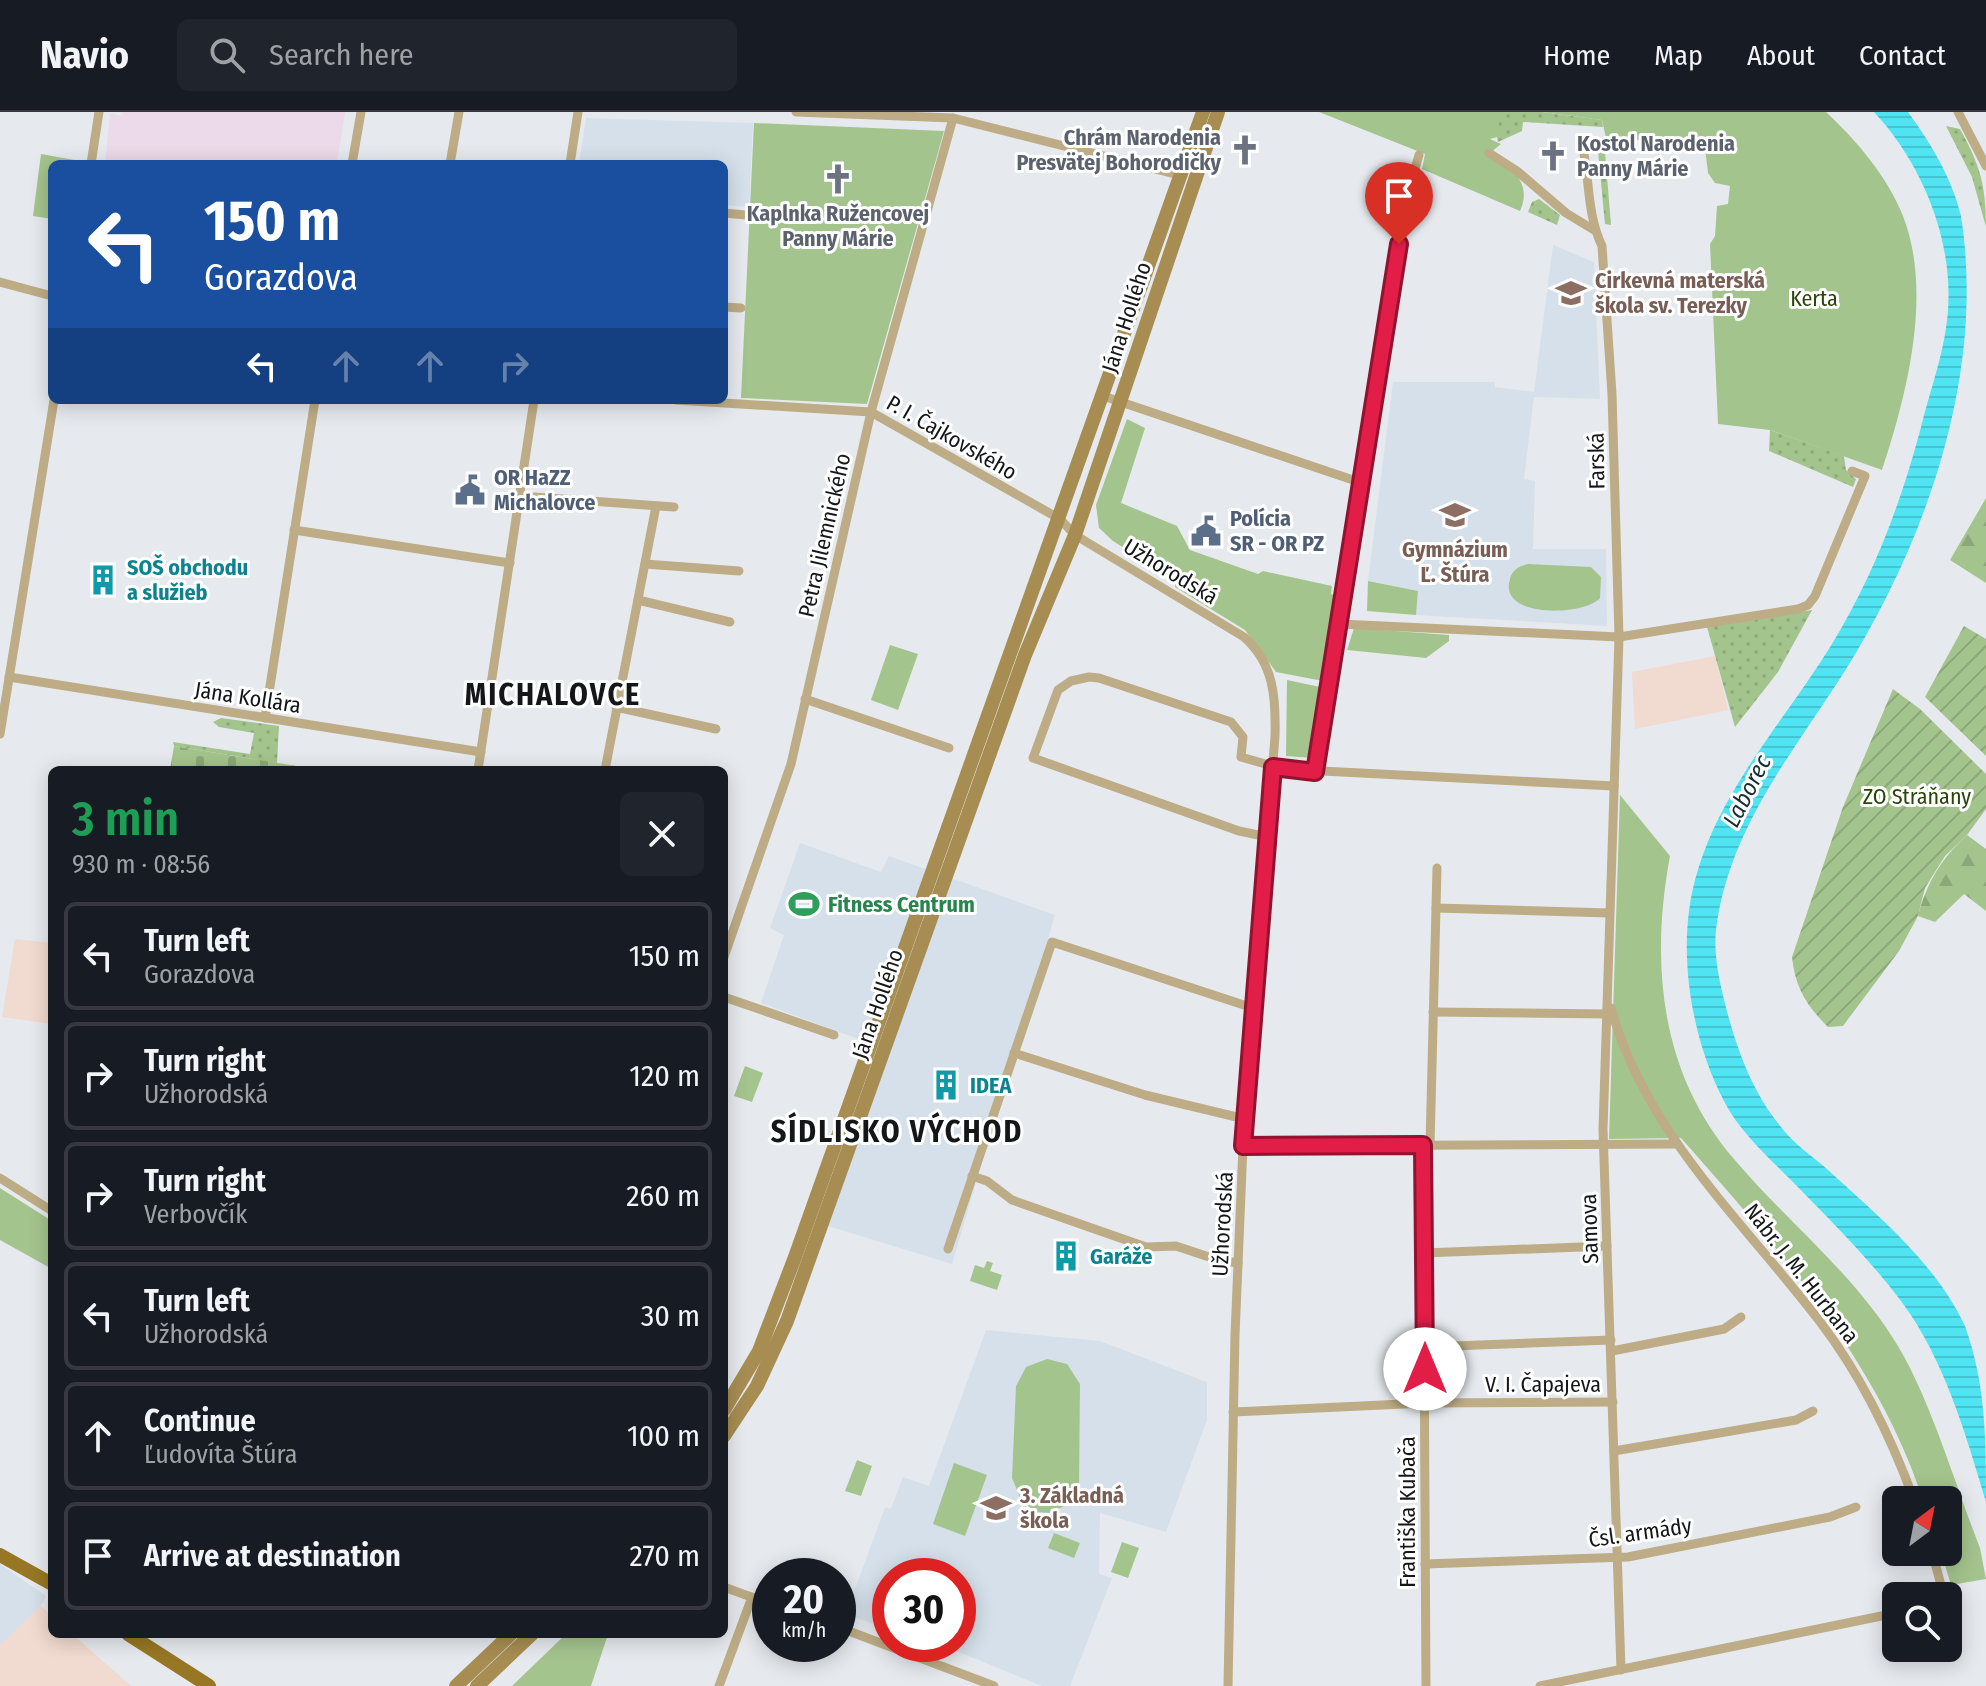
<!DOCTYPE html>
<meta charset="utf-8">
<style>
:root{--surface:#171b24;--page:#20242c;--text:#f1f3f6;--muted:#9ea1a6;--line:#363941}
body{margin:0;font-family:"Fira Sans Condensed",sans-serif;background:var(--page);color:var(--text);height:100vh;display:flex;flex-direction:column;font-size:30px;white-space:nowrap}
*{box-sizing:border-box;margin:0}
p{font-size:26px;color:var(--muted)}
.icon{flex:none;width:44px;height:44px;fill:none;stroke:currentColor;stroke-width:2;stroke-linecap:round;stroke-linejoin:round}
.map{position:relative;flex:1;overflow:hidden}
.details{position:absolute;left:48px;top:654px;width:680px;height:872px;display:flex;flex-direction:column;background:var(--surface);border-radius:12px;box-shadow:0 4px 20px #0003}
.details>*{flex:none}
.guide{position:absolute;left:48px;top:48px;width:680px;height:244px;border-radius:12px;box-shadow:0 4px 20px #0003;background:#1a4fa0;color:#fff;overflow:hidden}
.needle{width:52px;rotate:32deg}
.buttons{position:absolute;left:1882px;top:1374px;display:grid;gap:16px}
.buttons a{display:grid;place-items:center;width:80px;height:80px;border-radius:12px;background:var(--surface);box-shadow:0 4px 20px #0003;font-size:40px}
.speed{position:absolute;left:752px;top:1446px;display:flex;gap:16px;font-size:40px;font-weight:700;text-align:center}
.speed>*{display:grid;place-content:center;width:104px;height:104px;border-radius:50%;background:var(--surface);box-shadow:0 4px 20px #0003;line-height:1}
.speed small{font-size:20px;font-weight:400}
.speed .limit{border:12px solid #d22;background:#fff;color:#111}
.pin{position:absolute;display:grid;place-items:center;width:68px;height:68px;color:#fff;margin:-82px -34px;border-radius:50% 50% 50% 0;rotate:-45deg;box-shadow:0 0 8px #0007}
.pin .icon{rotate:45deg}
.me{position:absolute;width:88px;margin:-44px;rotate:0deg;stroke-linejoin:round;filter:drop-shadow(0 0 6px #0008)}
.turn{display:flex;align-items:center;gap:28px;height:168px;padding:0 24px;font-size:36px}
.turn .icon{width:104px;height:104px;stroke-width:2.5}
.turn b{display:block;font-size:56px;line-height:68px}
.lanes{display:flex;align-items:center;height:76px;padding:0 24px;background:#0003;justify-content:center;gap:40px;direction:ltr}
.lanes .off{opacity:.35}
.round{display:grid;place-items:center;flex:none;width:84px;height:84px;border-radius:12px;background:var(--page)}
.overview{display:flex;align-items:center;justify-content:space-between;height:136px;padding:0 24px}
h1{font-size:48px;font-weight:600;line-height:60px;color:#1e9e55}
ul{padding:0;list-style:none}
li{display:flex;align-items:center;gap:24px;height:108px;margin:0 16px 12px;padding:0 8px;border:4px solid var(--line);border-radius:12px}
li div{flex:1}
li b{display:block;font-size:30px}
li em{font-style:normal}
header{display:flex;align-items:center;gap:48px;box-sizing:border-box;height:112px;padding:0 40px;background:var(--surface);border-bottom:2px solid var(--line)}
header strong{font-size:38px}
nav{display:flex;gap:44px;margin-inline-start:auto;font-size:28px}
.search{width:560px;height:72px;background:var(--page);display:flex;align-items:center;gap:20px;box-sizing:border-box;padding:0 28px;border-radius:12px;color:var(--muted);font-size:30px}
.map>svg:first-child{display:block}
.built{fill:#d6e0ea}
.industrial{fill:#f1dacf}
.medical{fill:#ecd9e9}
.grass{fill:url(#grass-dots)}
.forest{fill:url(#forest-firs)}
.cemetery{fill:url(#cemetery-stones)}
.park{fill:#a4c48d}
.garden{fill:url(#garden-furrows)}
.water{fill:url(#water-rules)}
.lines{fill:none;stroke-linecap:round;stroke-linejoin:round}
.street{stroke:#bdac85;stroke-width:9}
.secondary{stroke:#a78d52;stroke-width:14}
.primary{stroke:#977723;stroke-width:14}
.route-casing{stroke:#92132f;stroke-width:20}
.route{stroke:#e11d48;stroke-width:14}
.labels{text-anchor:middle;stroke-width:6;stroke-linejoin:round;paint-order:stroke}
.worship-label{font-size:22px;font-weight:bold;fill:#5b616d;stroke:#fff;text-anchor:end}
.education-label{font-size:22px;font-weight:bold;fill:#785e54;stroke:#fff;text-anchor:start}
.park-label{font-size:22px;fill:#29470b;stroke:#fff}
.street-label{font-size:22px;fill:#141617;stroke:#fff}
.service-label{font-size:22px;font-weight:bold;fill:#4e5e75;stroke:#fff;text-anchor:start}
.culture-label{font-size:22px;font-weight:bold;fill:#0d838f;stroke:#fff;text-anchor:start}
.leisure-label{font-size:22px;font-weight:bold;fill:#27864d;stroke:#fff;text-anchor:start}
.water-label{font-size:24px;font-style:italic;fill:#183033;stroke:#fff}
.district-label{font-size:30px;font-weight:bold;letter-spacing:2px;fill:#141617;stroke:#fff}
</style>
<header>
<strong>Navio</strong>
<div class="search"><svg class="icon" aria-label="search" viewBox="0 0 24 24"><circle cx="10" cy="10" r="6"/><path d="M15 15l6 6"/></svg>Search here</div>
<nav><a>Home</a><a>Map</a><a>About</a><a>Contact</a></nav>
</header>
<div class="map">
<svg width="1986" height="1574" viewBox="0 0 1986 1574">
<defs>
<pattern id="grass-dots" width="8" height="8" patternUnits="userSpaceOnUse" patternTransform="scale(2)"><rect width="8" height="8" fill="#a4c48d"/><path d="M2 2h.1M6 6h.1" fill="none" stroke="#8ca879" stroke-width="1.8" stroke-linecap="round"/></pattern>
<pattern id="forest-firs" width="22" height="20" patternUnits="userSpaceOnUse" patternTransform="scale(2)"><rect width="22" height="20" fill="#a4c48d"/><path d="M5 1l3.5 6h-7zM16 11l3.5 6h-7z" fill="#8ca879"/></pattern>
<pattern id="cemetery-stones" width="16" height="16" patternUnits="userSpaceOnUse" patternTransform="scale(2)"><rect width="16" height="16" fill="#a4c48d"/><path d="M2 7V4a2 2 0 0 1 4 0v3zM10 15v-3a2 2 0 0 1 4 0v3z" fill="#8ca879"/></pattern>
<pattern id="garden-furrows" width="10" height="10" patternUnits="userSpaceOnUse" patternTransform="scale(2)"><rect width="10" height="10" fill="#a4c48d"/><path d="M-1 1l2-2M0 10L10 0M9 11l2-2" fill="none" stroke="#8ca879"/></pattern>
<pattern id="water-rules" width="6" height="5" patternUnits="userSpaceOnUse" patternTransform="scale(2)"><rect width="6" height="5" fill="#50e4f3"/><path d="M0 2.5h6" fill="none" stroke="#45c3d0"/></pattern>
</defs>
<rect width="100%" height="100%" fill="#e6eaee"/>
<g class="built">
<path d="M586 6 753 11 749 95 724 93V52H579Z"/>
<path d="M1553 133 1594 150 1600 287 1534 285 1524 367 1535 369 1533 437H1606L1607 514 1416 503 1418 479 1368 469 1393 270H1495V275L1534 280Z"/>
<path d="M800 731 881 760 889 744 1055 803 952 1152 828 1114 891 939 761 891 784 823 770 816Z"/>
<path d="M986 1218 1100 1229 1207 1270V1308L1166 1420 1100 1401 1099 1462 1112 1466 1070 1574H1042L939 1532H958V1464H890V1518L846 1502 885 1395 891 1397 903 1365 929 1374Z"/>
<path d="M0 1452 46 1484 41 1494 0 1533Z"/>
</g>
<g class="industrial">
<path d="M1715 544 1728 598 1635 617 1632 560Z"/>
<path d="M15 827 52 831V912L2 905Z"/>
<path d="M41 1494 52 1504V1522H72L131 1574H0V1533Z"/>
</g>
<path class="medical" d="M123 0H345L337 52H105L110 1 122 4Z"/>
<g class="grass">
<path d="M1433 0H1542L1602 8 1603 15 1523 10 1522 19 1498 30 1497 25 1489 26Z"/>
<path d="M1946 14 1960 17C1980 53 1986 73 1986 115L1972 65Z"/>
<path d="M1604 28 1611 113 1605 112 1597 29Z"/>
<path d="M1539 87 1560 103 1557 113 1528 100 1532 90Z"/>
<path d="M1770 318 1844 344 1846 358 1856 367 1853 375 1769 339Z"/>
<path d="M1812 498 1778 560 1735 615 1707 515Z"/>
<path d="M221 606 279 614 277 651 174 634 173 630 250 642 254 621 219 615 213 610Z"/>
</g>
<g class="forest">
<path d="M1986 386V471L1950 448Z"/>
<path d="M1967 723 1986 737V799L1964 782 1935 810 1918 804C1927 770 1941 747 1967 723Z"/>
</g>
<path class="cemetery" d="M174 634 321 658H170Z"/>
<g class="park">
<path d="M1319 0H1500L1497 25 1490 27 1501 32 1490 41C1511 56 1533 70 1520 99L1422 57 1425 42Z"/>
<path d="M1542 0H1826C1857 29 1887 64 1903 104 1933 181 1907 282 1882 358L1770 318 1718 312 1710 132 1715 124 1717 94 1728 92 1730 74 1715 71 1708 61 1705 36 1663 35 1658 29 1606 26 1602 8Z"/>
<path d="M754 11 944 19 867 292 741 286Z"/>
<path d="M41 42 80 49 79 52H52V107L33 104Z"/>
<path d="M1127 307 1145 316 1121 391 1177 414 1190 438 1258 462 1263 459 1332 474 1331 482 1339 484 1323 569 1276 560 1245 518 1175 475 1176 469 1113 429 1099 416 1096 393Z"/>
<path d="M1528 452 1591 455 1601 465 1600 486C1585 504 1497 507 1510 467 1512 458 1519 454 1528 452Z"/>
<path d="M1368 469 1418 479 1416 503 1367 499Z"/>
<path d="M1354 516 1449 523V529L1426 546 1347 538Z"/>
<path d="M890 533 918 542 898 598 871 588Z"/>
<path d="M1287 568 1325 576 1312 646 1286 644Z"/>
<path d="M1620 683 1670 744C1650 852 1660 961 1734 1047 1788 1111 1854 1161 1898 1234 1931 1289 1956 1375 1980 1436L1986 1467 1951 1473 1941 1440H1948V1388H1923C1878 1250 1776 1133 1681 1026L1609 1027Z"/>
<path d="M745 954 763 961 752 990 734 984Z"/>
<path d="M0 1076 52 1109V1157L0 1128Z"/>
<path d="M987 1149 993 1151 990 1159 1002 1163 997 1178 970 1169 975 1153 984 1156Z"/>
<path d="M1047 1247 1067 1252 1080 1272 1079 1375 1070 1391 1051 1401 1037 1400 1022 1390 1012 1366 1016 1274 1026 1255Z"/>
<path d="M857 1348 872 1354 861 1384 845 1379Z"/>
<path d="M954 1351 987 1363 965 1424 933 1412Z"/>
<path d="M1054 1421 1080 1431 1074 1446 1048 1436Z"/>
<path d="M1122 1430 1139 1436 1128 1466 1111 1460Z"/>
<path d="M566 1522H608L591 1574H512Z"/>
</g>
<g class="garden">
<path d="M1964 514 1986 527V644L1925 585Z"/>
<path d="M1893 577 1920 597 1986 662V697L1967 723 1945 744 1925 776 1918 804 1899 839 1843 914 1828 915C1806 893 1795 875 1792 845L1843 695Z"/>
</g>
<path class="water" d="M1874 0H1908C1930 30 1952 66 1961 104 1986 262 1926 430 1843 562 1791 643 1728 719 1716 818 1713 845 1721 877 1728 903 1739 943 1754 982 1781 1015 1793 1031 1812 1044 1827 1057 1878 1104 1935 1150 1965 1214 1986 1273 1986 1327 1986 1390 1966 1323 1944 1246 1901 1189 1868 1145 1828 1106 1790 1067 1767 1044 1739 1019 1724 989 1695 934 1681 860 1689 799 1703 695 1779 618 1832 532 1873 465 1901 391 1921 315 1929 282 1941 250 1946 216 1958 139 1926 56 1874 0Z"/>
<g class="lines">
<g class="street">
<path d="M796 0 953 6 1183 64"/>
<path d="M1958 0 1986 54"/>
<path d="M1581 27C1590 62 1586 101 1602 134L1612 282 1619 525 1603 1017 1621 1558"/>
<path d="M1489 41 1517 59 1566 101 1594 118"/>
<path d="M91 52 99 0"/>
<path d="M352 52 361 0"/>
<path d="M450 52 459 0"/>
<path d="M570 52 578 0"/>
<path d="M724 101 746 103"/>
<path d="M0 170 52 184"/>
<path d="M724 195 741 196"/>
<path d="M1103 284 1362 371"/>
<path d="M676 288 871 300 1060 407 1075 423 1244 525C1274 551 1276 586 1275 624L1243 1034 1235 1223 1228 1574"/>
<path d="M520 384 674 395"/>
<path d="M294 418 510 451"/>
<path d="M645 452 739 459"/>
<path d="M638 488 730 510"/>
<path d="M1340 512 1619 525 1798 497 1808 493 1815 484 1865 364 1852 359"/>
<path d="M9 565 481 640"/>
<path d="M805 587 949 636"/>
<path d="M616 595 716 617"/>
<path d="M265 606 315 288"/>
<path d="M0 622 54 288"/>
<path d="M478 658 534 288"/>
<path d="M605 658 656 394"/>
<path d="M1315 660 1406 88 1419 43"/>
<path d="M1268 725 1239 719 1033 646 1058 578 1071 569 1089 565 1099 566 1231 610 1243 625 1241 645 1283 657 1614 674"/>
<path d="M1436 796 1609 801"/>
<path d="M724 845 791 652 871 300 953 6"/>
<path d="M724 885 834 923"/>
<path d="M1611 896C1645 1021 1745 1111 1821 1211 1862 1265 1891 1325 1914 1388"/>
<path d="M1433 900 1607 902"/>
<path d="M1014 941 1145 983 1245 1007"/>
<path d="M1423 1033 1426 1574"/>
<path d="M1430 1033 1437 756"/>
<path d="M1243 1034 1677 1032"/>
<path d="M972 1064 987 1069 1012 1088 1146 1135 1176 1134 1218 1148 1238 1151"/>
<path d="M0 1066 52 1099"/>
<path d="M948 1137 1052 830 1253 896"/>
<path d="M1424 1141 1607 1134"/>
<path d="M1425 1235 1611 1228"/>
<path d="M1612 1239 1724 1217 1741 1205"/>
<path d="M1233 1300 1425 1291 1613 1290"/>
<path d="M1614 1339 1796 1308 1813 1299"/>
<path d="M1932 1440 1944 1484"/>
<path d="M1425 1452 1628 1445 1830 1405 1856 1395"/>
<path d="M724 1475 770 1492"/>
<path d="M838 1515 994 1574"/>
<path d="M719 1574 752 1485"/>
<path d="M1540 1574 1896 1501"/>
</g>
<g class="secondary">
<path d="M724 1298 759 1239 795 1145 1203 0"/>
<path d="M724 1324 757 1274 787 1209 1025 543 1075 423 1218 0"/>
<path d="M456 1574 511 1522"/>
<path d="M477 1574 532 1522"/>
</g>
<g class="primary">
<path d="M0 1443 52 1472"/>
<path d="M128 1522 209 1574"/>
</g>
</g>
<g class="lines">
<g class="route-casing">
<path id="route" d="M1399 132 1315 660 1273 655 1243 1034 1423 1033 1425 1257"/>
</g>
<use href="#route" class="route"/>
</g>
<defs>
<g id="church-bare" transform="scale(2.4)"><path d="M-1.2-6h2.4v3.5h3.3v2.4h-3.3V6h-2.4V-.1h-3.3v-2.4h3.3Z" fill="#6b7280" stroke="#fff" stroke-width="2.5" paint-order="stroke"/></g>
<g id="school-bare" transform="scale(2.4)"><path d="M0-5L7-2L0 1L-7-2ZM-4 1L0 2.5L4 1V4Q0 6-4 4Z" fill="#8d6e63" stroke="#fff" stroke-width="2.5" paint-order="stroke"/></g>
<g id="civic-bare" transform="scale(2.4)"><path d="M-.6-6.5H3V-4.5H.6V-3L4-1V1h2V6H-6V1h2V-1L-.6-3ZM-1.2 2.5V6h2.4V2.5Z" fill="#5c6f8a" stroke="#fff" stroke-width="2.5" paint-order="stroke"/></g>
<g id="building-bare" transform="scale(2.4)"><path d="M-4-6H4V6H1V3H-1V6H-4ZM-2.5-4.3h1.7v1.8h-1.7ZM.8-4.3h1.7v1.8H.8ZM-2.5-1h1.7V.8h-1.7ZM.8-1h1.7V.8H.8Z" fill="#0f9aa8" stroke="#fff" stroke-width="2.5" paint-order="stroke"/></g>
<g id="stadium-bare" transform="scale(2.4)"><path d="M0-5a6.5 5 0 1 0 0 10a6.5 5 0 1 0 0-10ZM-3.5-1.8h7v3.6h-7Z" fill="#2e9e5b" stroke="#fff" stroke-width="2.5" paint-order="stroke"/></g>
</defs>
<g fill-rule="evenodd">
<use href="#church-bare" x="1245" y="38"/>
<use href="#church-bare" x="1553" y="44"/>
<use href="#church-bare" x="838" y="67"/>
<use href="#school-bare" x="1571" y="181"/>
<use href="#civic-bare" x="470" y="378"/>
<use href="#school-bare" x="1455" y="403"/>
<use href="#civic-bare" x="1206" y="419"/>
<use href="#building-bare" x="103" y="468"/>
<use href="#stadium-bare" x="804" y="792"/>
<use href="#building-bare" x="946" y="973"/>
<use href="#building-bare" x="1066" y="1144"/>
<use href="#school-bare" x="996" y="1396"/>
</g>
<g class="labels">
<g class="worship-label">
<text x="1221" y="33">Chrám Narodenia<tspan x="1221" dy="25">Presvätej Bohorodičky</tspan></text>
<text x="1577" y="39" text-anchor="start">Kostol Narodenia<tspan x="1577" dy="25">Panny Márie</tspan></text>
<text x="838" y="109" text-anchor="middle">Kaplnka Ružencovej<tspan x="838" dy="25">Panny Márie</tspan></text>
</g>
<g class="education-label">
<text x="1595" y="176">Cirkevná materská<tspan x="1595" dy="25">škola sv. Terezky</tspan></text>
<text x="1455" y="445" text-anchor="middle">Gymnázium<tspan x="1455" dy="25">Ľ. Štúra</tspan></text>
<text x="1020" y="1391">3. Základná<tspan x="1020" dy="25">škola</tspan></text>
</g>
<g class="park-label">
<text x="1814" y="194">Kerta</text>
<text x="1917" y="692">ZO Stráňany</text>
</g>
<g class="street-label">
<text transform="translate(1126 205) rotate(-72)" y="8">Jána Hollého</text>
<text transform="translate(952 325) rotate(30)" y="8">P. I. Čajkovského</text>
<text transform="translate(1596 349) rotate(-91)" y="8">Farská</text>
<text transform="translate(824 423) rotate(-77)" y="8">Petra Jilemnického</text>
<text transform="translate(1171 459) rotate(31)" y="8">Užhorodská</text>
<text transform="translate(248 585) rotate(9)" y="8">Jána Kollára</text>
<text transform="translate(877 892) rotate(-71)" y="8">Jána Hollého</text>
<text transform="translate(1222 1112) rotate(-87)" y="8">Užhorodská</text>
<text transform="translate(1589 1117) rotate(-92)" y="8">Samova</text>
<text transform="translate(1802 1161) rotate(52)" y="8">Nábr. J. M. Hurbana</text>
<text x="1543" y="1280">V. I. Čapajeva</text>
<text transform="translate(1407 1400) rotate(-90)" y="8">Františka Kubača</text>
<text transform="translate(1640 1420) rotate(-8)" y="8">Čsl. armády</text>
</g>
<g class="service-label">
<text x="494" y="373">OR HaZZ<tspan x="494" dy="25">Michalovce</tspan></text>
<text x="1230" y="414">Polícia<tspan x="1230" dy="25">SR - OR PZ</tspan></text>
</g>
<g class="culture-label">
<text x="127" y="463">SOŠ obchodu<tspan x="127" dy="25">a služieb</tspan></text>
<text x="970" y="981">IDEA</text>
<text x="1090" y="1152">Garáže</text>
</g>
<g class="leisure-label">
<text x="828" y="800">Fitness Centrum</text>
</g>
<g class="water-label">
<text transform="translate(1747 679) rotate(-63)" y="8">Laborec</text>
</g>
<g class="district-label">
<text x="553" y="593">MICHALOVCE</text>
<text x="897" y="1030">SÍDLISKO VÝCHOD</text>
</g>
</g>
</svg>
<div class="buttons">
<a><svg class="needle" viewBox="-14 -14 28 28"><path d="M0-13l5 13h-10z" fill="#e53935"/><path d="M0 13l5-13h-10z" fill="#9ea1a6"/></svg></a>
<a><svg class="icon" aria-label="search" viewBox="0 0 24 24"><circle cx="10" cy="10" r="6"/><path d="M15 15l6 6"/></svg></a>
</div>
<div class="speed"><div>20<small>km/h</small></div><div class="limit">30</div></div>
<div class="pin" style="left:1399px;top:132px;background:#d93025"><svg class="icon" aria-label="arrive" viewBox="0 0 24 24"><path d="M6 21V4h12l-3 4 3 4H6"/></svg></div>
<svg class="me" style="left:1425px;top:1257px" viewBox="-20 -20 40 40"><circle r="19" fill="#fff"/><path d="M0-13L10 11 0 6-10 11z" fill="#e11d48"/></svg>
<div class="guide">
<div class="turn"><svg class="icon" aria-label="left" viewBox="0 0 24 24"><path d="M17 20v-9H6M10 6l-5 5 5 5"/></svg><div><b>150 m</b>Gorazdova</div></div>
<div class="lanes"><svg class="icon" aria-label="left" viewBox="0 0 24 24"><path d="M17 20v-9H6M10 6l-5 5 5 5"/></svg><svg class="icon off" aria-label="ahead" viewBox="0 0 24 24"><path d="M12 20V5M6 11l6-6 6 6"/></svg><svg class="icon off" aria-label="ahead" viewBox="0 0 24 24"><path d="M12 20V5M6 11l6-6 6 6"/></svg><svg class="icon off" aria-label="right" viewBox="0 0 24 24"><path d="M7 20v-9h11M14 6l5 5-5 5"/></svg></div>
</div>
<section class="details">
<div class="overview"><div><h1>3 min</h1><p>930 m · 08:56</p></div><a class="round"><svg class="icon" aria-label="close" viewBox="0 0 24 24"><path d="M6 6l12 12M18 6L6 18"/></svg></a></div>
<ul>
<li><svg class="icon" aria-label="left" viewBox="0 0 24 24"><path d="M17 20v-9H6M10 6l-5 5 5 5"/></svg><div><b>Turn left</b><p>Gorazdova</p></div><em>150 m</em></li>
<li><svg class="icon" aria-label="right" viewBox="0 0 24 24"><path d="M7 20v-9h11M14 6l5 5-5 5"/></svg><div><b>Turn right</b><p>Užhorodská</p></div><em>120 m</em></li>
<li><svg class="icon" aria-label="right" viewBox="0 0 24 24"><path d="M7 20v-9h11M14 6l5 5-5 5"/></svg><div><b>Turn right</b><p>Verbovčík</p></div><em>260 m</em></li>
<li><svg class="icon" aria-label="left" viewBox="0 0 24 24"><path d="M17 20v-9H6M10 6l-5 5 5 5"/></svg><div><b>Turn left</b><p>Užhorodská</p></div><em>30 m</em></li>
<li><svg class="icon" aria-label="ahead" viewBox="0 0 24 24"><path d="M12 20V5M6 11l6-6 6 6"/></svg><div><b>Continue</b><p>Ľudovíta Štúra</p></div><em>100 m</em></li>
<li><svg class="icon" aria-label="arrive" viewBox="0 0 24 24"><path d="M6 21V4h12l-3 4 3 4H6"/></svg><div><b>Arrive at destination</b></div><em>270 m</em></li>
</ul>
</section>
</div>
